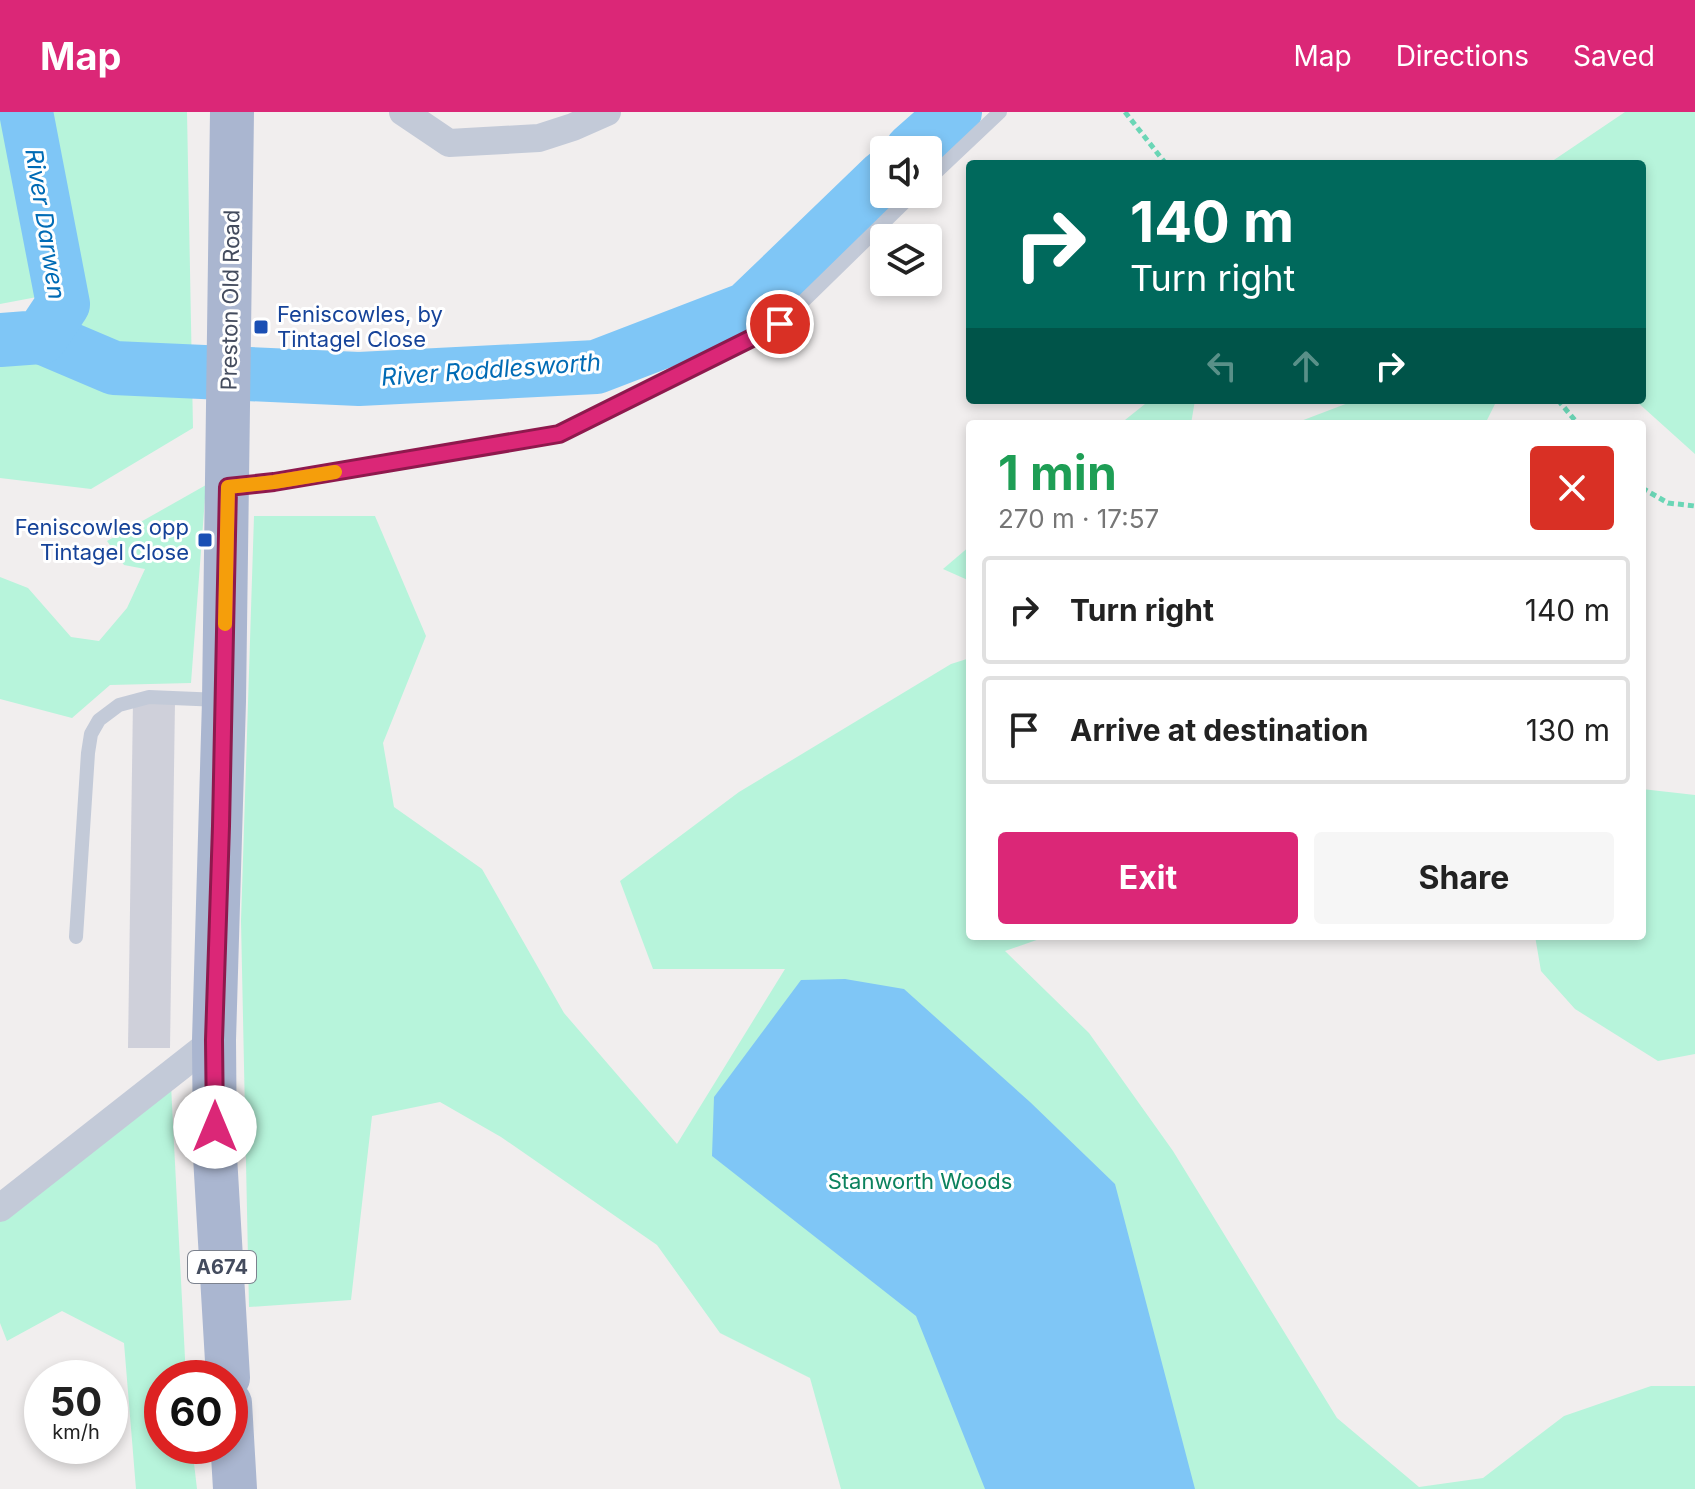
<!DOCTYPE html>
<meta charset="utf-8">
<style>
:root{--surface:#fff;--page:#f6f6f6;--text:#222;--muted:#767676;--line:#e0e0e0;--accent:#db2777}
body{margin:0;font-family:Inter,sans-serif;background:var(--page);color:var(--text);height:100vh;display:flex;flex-direction:column;font-size:30px;white-space:nowrap}
*{box-sizing:border-box;margin:0}
p{font-size:26px;color:var(--muted)}
.icon{flex:none;width:44px;height:44px;fill:none;stroke:currentColor;stroke-width:2;stroke-linecap:round;stroke-linejoin:round}
.map{position:relative;flex:1;overflow:hidden}
.details{position:absolute;left:966px;top:308px;width:680px;height:520px;display:flex;flex-direction:column;background:var(--surface);border-radius:8px;box-shadow:0 4px 12px #0003}
.details>*{flex:none}
.hud{position:absolute;left:966px;top:48px;width:680px;height:244px;border-radius:8px;box-shadow:0 4px 12px #0003;background:#00695c;color:#fff;overflow:hidden}
.controls{position:absolute;left:870px;top:24px;display:grid;gap:16px}
.controls a{display:grid;place-items:center;width:72px;height:72px;border-radius:8px;background:var(--surface);box-shadow:0 4px 12px #0003;font-size:40px}
.speed{position:absolute;left:24px;top:1248px;display:flex;gap:16px;font-size:40px;font-weight:700;text-align:center}
.speed>*{display:grid;place-content:center;width:104px;height:104px;border-radius:50%;background:var(--surface);box-shadow:0 4px 12px #0003;line-height:1}
.speed small{font-size:20px;font-weight:400}
.speed .limit{border:12px solid #d22;background:#fff;color:#111}
.pin{position:absolute;display:grid;place-items:center;width:68px;height:68px;color:#fff;margin:-34px;border:4px solid #fff;border-radius:50%;box-shadow:0 2px 8px #0007}
.me{position:absolute;width:88px;margin:-44px;rotate:0deg;stroke-linejoin:round;filter:drop-shadow(0 0 6px #0008)}
.turn{display:flex;align-items:center;gap:28px;height:168px;padding:0 32px;font-size:36px}
.turn .icon{width:104px;height:104px;stroke-width:2.5}
.turn b{display:block;font-size:56px;line-height:68px}
.lanes{display:flex;align-items:center;height:76px;padding:0 32px;background:#0003;justify-content:center;gap:40px;direction:ltr}
.lanes .off{opacity:.35}
.round{display:grid;place-items:center;flex:none;width:84px;height:84px;border-radius:8px;background:var(--page)}
.headline{display:flex;align-items:center;justify-content:space-between;height:136px;padding:0 32px}
h1{font-size:48px;font-weight:700;line-height:60px;color:#1e9e55}
.action{display:flex;gap:16px;margin-top:auto;padding:16px 32px}
.action a{flex:1;height:92px;border-radius:8px;background:var(--accent);color:#fff;font-size:32px;font-weight:700;line-height:92px;text-align:center}
.action a+a{background:var(--page);color:var(--text)}
ul{padding:0;list-style:none}
li{display:flex;align-items:center;gap:24px;height:108px;margin:0 16px 12px;padding:0 16px;border:4px solid var(--line);border-radius:8px}
li div{flex:1}
li b{display:block;font-size:30px}
li em{font-style:normal}
header{display:flex;align-items:center;gap:48px;box-sizing:border-box;height:112px;padding:0 40px;background:var(--accent);color:#fff}
header strong{font-size:38px}
nav{display:flex;gap:44px;margin-inline-start:auto;font-size:28px}
.map>svg:first-child{display:block}
.green{fill:#b7f4db}
.water{fill:#7fc6f6}
.lines{fill:none;stroke-linecap:round;stroke-linejoin:round}
.river{stroke:#7fc6f6;stroke-width:54}
.building{fill:#cfd0da}
.path{stroke:#6bd6b6;stroke-width:5;stroke-dasharray:6 4;stroke-linecap:butt}
.service{stroke:#c3cad8;stroke-width:14}
.minor{stroke:#c3cad8;stroke-width:28}
.primary{stroke:#aab6d0;stroke-width:44}
.route-casing{stroke:#8e194d;stroke-width:20}
.route{stroke:#db2777;stroke-width:14}
.slow{stroke:#f59e0b;stroke-width:14}
.transit-dot{fill:#1a4fb4;stroke:#fff;stroke-width:3}
.labels{text-anchor:middle;stroke-width:6;stroke-linejoin:round;paint-order:stroke}
.shield{fill:#fff;stroke:#7c828e;stroke-width:2}
.shield-label{font-size:20px;font-weight:bold;fill:#444c5e}
.street-label{font-size:22px;fill:#444c5e;stroke:#fff}
.transit-label{font-size:22px;fill:#164399;stroke:#fff;text-anchor:start}
.park-label{font-size:22px;fill:#0c825e;stroke:#fff}
.water-label{font-size:24px;font-style:italic;fill:#006bb5;stroke:#fff}
</style>
<header>
<strong>Map</strong>
<nav><a>Map</a><a>Directions</a><a>Saved</a></nav>
</header>
<div class="map">
<svg width="1695" height="1377" viewBox="0 0 1695 1377">
<rect width="100%" height="100%" fill="#f1eeee"/>
<g class="green">
<path d="M0 0H4L35 151 37 185 0 192Z"/>
<path d="M44 0H187L193 316 91 377 0 366V246L56 236 74 204Z"/>
<path d="M1625 0H1695V342L1635 288H1642V52H1548Z"/>
<path d="M1150 288H1195L1191 312H1120Z"/>
<path d="M1356 288H1497L1485 312H1293Z"/>
<path d="M206 373 191 571 110 573 72 606 0 587V465L28 476 71 525 99 529 127 496 145 457 124 453 107 429Z"/>
<path d="M254 404H375L426 524 383 631 394 695 482 757 564 901 677 1032 785 857H653L620 769 739 680 951 552 970 546V824H1048L1005 839 1089 921 1173 1039 1337 1306 1419 1375 1483 1366 1564 1304 1651 1274H1695V1377H841L810 1266 720 1221 657 1133 501 1025 440 990 372 1004 351 1188 249 1195 241 809Z"/>
<path d="M970 434V469L943 457Z"/>
<path d="M1642 677 1695 683V942L1658 949 1575 897 1541 859 1535 824H1642Z"/>
<path d="M171 973 186 1266H162V1334H192L197 1377H136L124 1231 62 1199 7 1229 0 1211V1109Z"/>
</g>
<path class="water" d="M845 867 904 877 1030 990 1115 1072 1195 1377H985L916 1204 712 1044 714 985 801 868Z"/>
<g class="lines">
<g class="river">
<path d="M912 38 955 0"/>
<path d="M41 225 114 256 359 267 596 255 747 197 884 65"/>
<path d="M0 228 41 225 63 192 26 0"/>
</g>
</g>
<path class="building" d="M133 589H175L170 936H128Z"/>
<g class="lines">
<g class="path">
<path d="M1125 0 1166 52"/>
<path d="M1558 288 1578 312"/>
<path d="M1642 376 1668 391 1695 394"/>
</g>
<g class="service">
<path d="M928 68 1000 0"/>
<path d="M232 375 274 370 559 322 780 212 913 82"/>
<path d="M76 825 88 641 91 622 99 608 119 593 149 585 220 588"/>
</g>
<g class="minor">
<path d="M403 0 449 31 539 26 573 15 607 0"/>
<path d="M0 1096 214 928"/>
</g>
<g class="primary">
<path d="M228 1266 215 1044 214 928 224 589 232 0"/>
<path d="M230 1291 235 1377"/>
</g>
</g>
<g class="lines">
<g class="route-casing">
<path id="route" d="M215 1015 214 928 221 714 228 375 274 370 559 322 780 212"/>
</g>
<use href="#route" class="route"/>
<path class="slow" d="M225 512 228 375 274 370 335 360"/>
</g>
<g class="transit-dot">
<rect x="253" y="207" width="16" height="16" rx="4"/>
<rect x="197" y="420" width="16" height="16" rx="4"/>
</g>
<g class="labels">
<rect class="shield" x="188" y="1139" width="68" height="32" rx="6"/>
<g class="shield-label">
<text x="222" y="1162">A674</text>
</g>
<g class="street-label">
<text transform="translate(230 188) rotate(-89)" y="8">Preston Old Road</text>
</g>
<g class="transit-label">
<text x="277" y="210">Feniscowles, by<tspan x="277" dy="25">Tintagel Close</tspan></text>
<text x="189" y="423" text-anchor="end">Feniscowles opp<tspan x="189" dy="25">Tintagel Close</tspan></text>
</g>
<g class="park-label">
<text x="920" y="1077">Stanworth Woods</text>
</g>
<g class="water-label">
<text transform="translate(45 112) rotate(81)" y="8">River Darwen</text>
<text transform="translate(491 258) rotate(-4)" y="8">River Roddlesworth</text>
</g>
</g>
</svg>
<div class="controls">
<a><svg class="icon" aria-label="sound" viewBox="0 0 24 24"><path d="M4 9h4l5-4v14l-5-4H4zM17 9q2 3 0 6"/></svg></a>
<a><svg class="icon" aria-label="layers" viewBox="0 0 24 24"><path d="M12 4l9 5-9 5-9-5zM3 14l9 5 9-5"/></svg></a>
</div>
<div class="speed"><div>50<small>km/h</small></div><div class="limit">60</div></div>
<div class="pin" style="left:780px;top:212px;background:#d93025"><svg class="icon" aria-label="arrive" viewBox="0 0 24 24"><path d="M6 21V4h12l-3 4 3 4H6"/></svg></div>
<svg class="me" style="left:215px;top:1015px" viewBox="-20 -20 40 40"><circle r="19" fill="#fff"/><path d="M0-13L10 11 0 6-10 11z" fill="#db2777"/></svg>
<div class="hud">
<div class="turn"><svg class="icon" aria-label="right" viewBox="0 0 24 24"><path d="M7 20v-9h11M14 6l5 5-5 5"/></svg><div><b>140 m</b>Turn right</div></div>
<div class="lanes"><svg class="icon off" aria-label="left" viewBox="0 0 24 24"><path d="M17 20v-9H6M10 6l-5 5 5 5"/></svg><svg class="icon off" aria-label="ahead" viewBox="0 0 24 24"><path d="M12 20V5M6 11l6-6 6 6"/></svg><svg class="icon" aria-label="right" viewBox="0 0 24 24"><path d="M7 20v-9h11M14 6l5 5-5 5"/></svg></div>
</div>
<section class="details">
<div class="headline"><div><h1>1 min</h1><p>270 m · 17:57</p></div><a class="round" style="background:#d93025;color:#fff"><svg class="icon" aria-label="close" viewBox="0 0 24 24"><path d="M6 6l12 12M18 6L6 18"/></svg></a></div>
<ul>
<li><svg class="icon" aria-label="right" viewBox="0 0 24 24"><path d="M7 20v-9h11M14 6l5 5-5 5"/></svg><div><b>Turn right</b></div><em>140 m</em></li>
<li><svg class="icon" aria-label="arrive" viewBox="0 0 24 24"><path d="M6 21V4h12l-3 4 3 4H6"/></svg><div><b>Arrive at destination</b></div><em>130 m</em></li>
</ul>
<div class="action"><a>Exit</a><a>Share</a></div>
</section>
</div>
